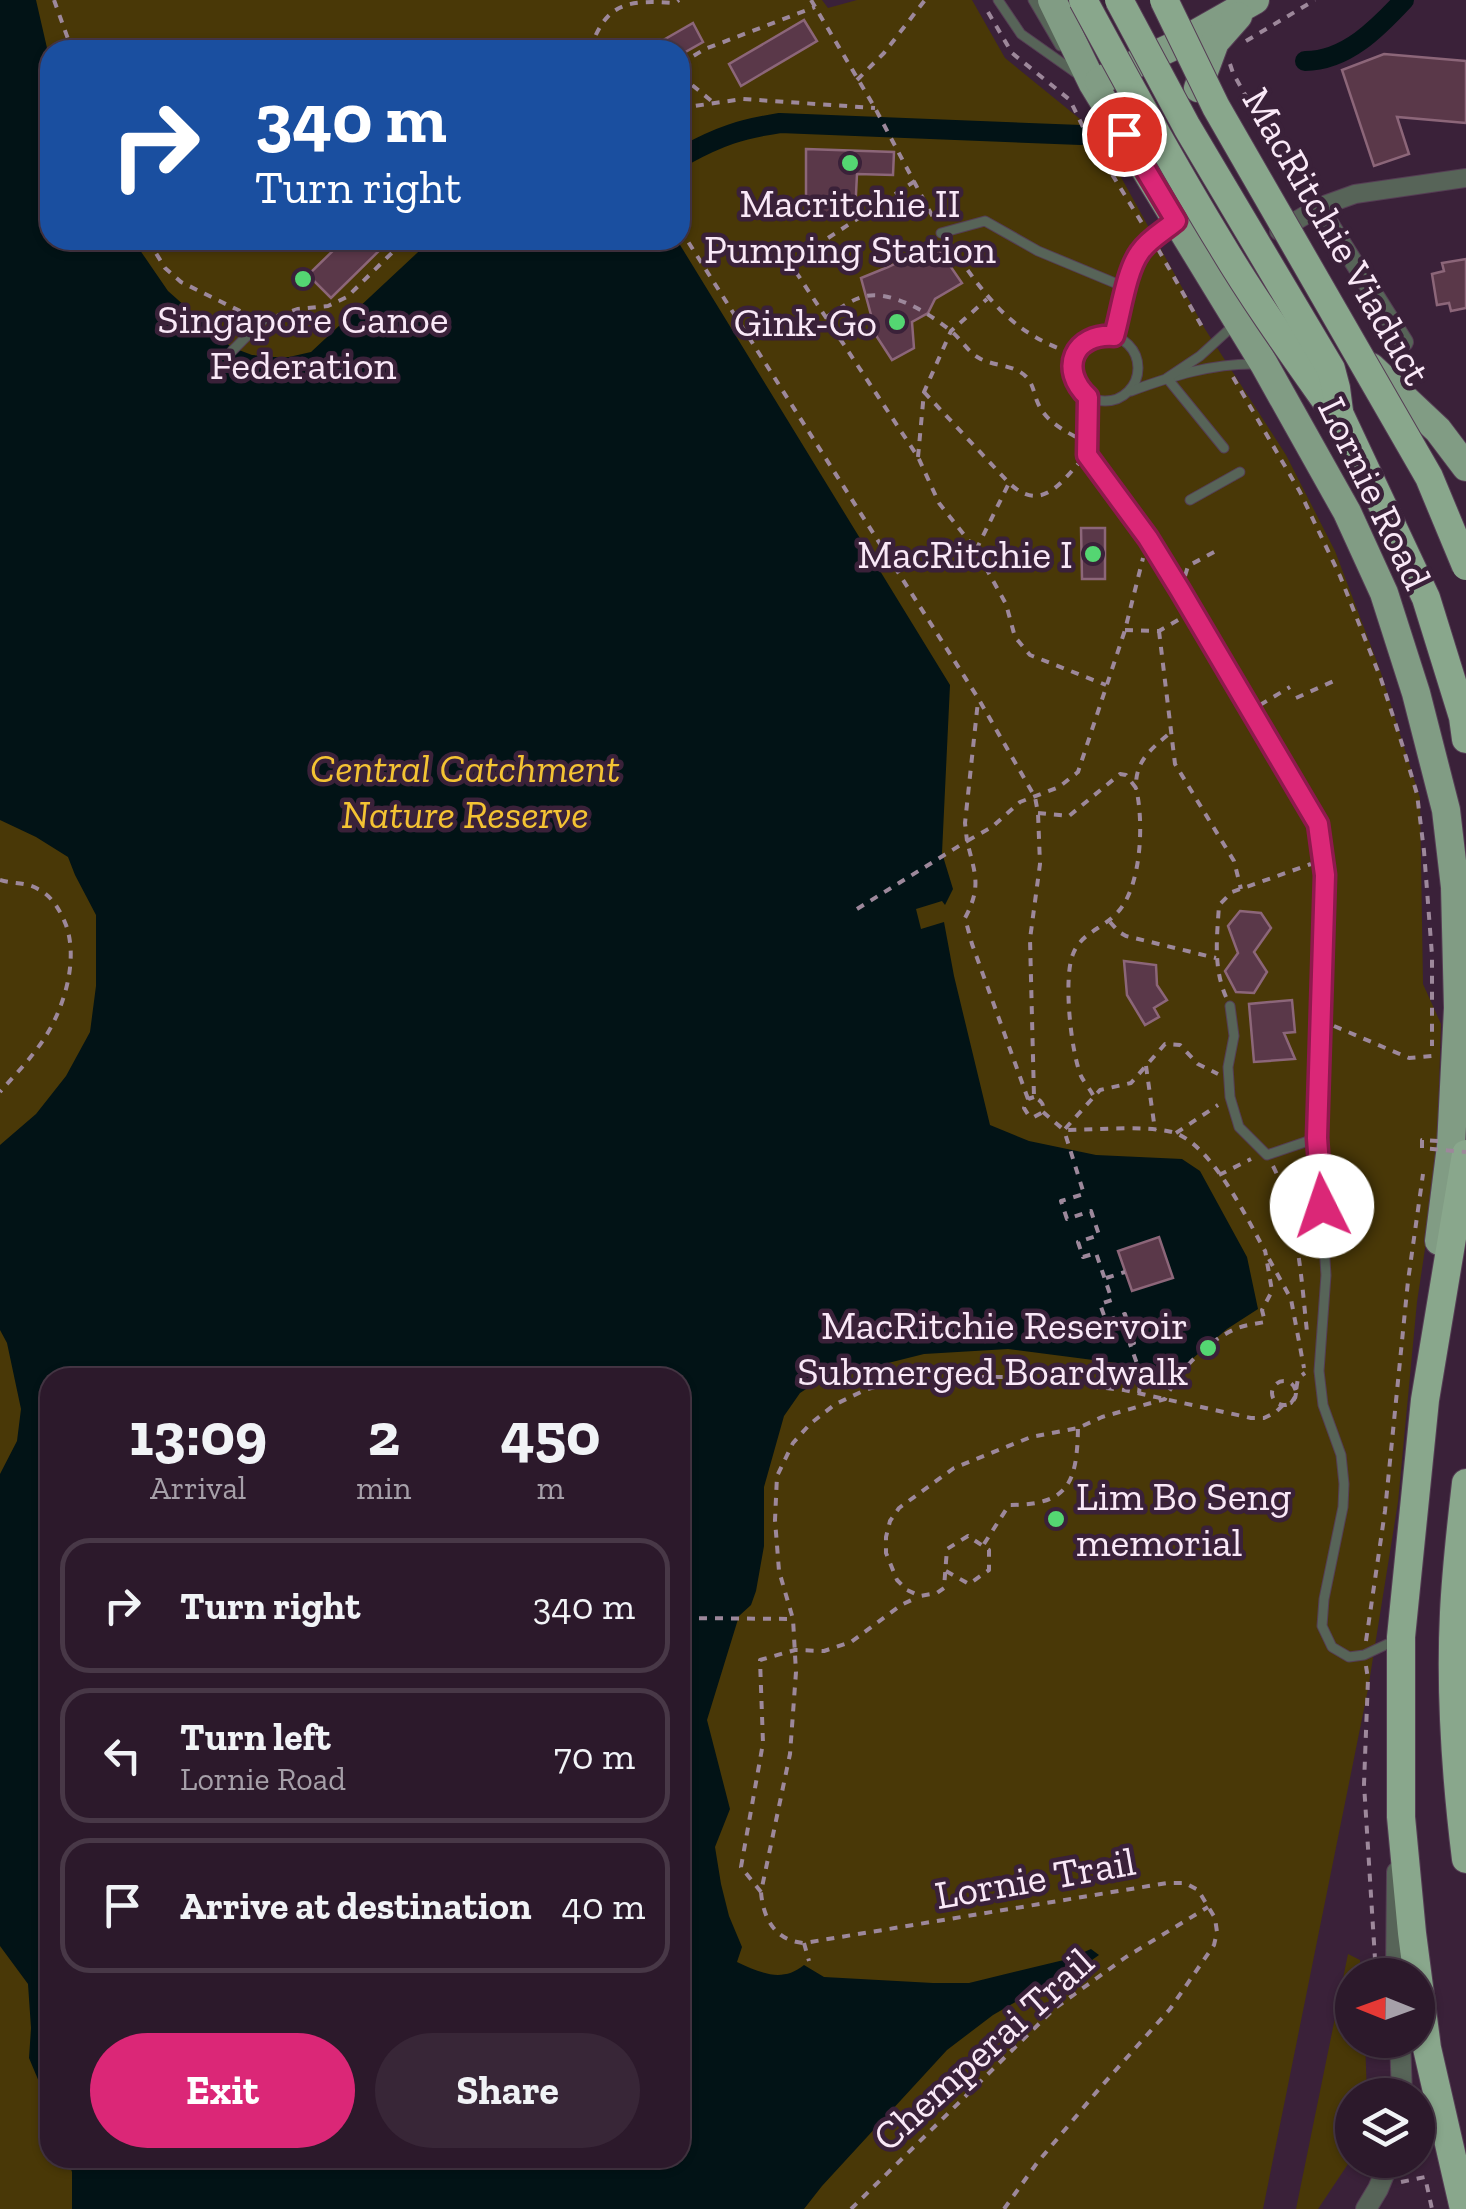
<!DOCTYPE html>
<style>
:root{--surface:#2c192b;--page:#382637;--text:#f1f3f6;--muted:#a6a0a9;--line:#483847;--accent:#db2777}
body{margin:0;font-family:"Zilla Slab",serif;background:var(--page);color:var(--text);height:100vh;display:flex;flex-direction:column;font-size:38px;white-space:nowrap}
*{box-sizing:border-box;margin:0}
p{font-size:32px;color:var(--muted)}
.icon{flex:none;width:55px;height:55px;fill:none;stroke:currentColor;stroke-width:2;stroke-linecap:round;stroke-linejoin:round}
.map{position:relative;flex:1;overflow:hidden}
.sheet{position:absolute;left:40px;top:1368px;width:650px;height:800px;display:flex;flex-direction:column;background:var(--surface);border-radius:30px;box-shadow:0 2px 8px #0004,0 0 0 2px var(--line)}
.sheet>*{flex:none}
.guide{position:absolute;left:40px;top:40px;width:650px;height:210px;border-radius:30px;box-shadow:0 2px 8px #0004,0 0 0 2px var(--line);background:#1a4fa0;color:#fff;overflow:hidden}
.needle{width:65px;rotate:271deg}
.fabs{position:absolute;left:1335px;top:1958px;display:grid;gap:20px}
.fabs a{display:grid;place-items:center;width:100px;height:100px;border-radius:50%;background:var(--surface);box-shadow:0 2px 8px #0004,0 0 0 2px var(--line);font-size:50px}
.pin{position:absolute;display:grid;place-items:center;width:85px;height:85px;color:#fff;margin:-42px;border:5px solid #fff;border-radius:50%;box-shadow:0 2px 10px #0007}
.me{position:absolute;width:110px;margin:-55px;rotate:356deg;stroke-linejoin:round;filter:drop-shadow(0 0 8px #0008)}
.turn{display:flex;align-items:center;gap:35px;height:210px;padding:0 50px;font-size:45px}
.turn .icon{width:130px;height:130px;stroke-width:2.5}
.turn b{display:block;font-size:70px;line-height:85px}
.eta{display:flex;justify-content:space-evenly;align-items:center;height:170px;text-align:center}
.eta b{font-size:60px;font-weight:800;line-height:70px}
.primary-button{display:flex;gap:20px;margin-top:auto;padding:20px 50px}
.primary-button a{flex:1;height:115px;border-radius:60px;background:var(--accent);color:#fff;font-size:40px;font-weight:800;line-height:115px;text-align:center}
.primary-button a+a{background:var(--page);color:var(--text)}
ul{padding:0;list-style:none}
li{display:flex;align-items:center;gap:30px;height:135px;margin:0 20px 15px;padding:0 30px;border:5px solid var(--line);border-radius:30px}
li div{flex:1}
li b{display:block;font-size:38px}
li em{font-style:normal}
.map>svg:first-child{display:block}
.green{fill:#493807;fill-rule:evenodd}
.water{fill:#021316}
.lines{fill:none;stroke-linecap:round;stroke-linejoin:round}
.canal{stroke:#021316;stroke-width:20}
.building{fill:#5a3849;stroke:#8c6679;stroke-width:2.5}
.service-casing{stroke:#553d54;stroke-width:11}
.minor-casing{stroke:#553d54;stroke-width:20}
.tertiary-casing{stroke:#553d54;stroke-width:22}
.primary-casing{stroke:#553d54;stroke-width:30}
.trunk-casing{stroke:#553d54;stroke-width:30}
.path{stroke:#9d889b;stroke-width:4;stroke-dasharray:8 8;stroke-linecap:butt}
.service{stroke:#576458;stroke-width:9}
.minor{stroke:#576458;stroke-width:18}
.tertiary{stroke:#576458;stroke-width:20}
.primary{stroke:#819c84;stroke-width:28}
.trunk{stroke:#89a78c;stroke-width:28}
.trunk-bridge-casing{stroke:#553d54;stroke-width:30;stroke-linecap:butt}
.path-bridge{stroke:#9d889b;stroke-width:4;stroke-dasharray:8 8;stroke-linecap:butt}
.trunk-bridge{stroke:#89a78c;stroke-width:28}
.route-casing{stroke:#8e194d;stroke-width:25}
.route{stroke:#db2777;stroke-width:18}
.poi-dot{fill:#54d672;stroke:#3a2139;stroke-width:4}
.labels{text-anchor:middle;stroke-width:9;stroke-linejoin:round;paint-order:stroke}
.poi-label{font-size:40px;fill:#f9e8f7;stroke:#3a2139;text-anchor:end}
.street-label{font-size:40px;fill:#f9e8f7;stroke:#3a2139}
.park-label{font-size:40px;font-style:italic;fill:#f4c333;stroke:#3a2139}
</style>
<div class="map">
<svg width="1466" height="2209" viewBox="0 0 1466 2209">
<rect width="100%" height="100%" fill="#3a2139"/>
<g class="green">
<path d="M0 0H822L828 8 857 0H972L1005 58 1096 132 1205 329 1286 455 1335 551 1380 670 1420 798 1423 984 1441 1024 1436 1176 1417 1302 1398 1502 1368 1689 1263 2209H0ZM50 50H680V240H50ZM50 1378H680V2158H50Z"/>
<path d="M1348 1954 1360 1960 1361 1975H1352V2040H1365L1367 2095H1352V2152L1348 2164 1318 2209H1296Z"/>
</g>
<path class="water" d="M0 0H36L50 61V240H133L168 291 231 347 252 355 274 357H289L311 352 431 240H677L950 685 942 853 953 889 945 905 942 901 916 909 921 929 944 922 954 976 990 1125 1029 1141 1096 1155 1182 1159 1200 1171 1247 1257 1258 1309 1227 1329 1178 1371 1008 1349 924 1354 820 1380 800 1393 784 1416 764 1487V1546L756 1591 751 1605 739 1616 707 1720 730 1809 715 1847 721 1884 729 1916 742 1947 737 1962C761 1973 782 1983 804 1965L824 1977 933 1983H969L1068 1959 1091 1949 1099 1955 1071 1975 1036 1990 993 2015 947 2050 822 2186 804 2209H72V2172L67 2158H680V1378H50V2108L29 2058 31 2028 28 1984 0 1946V1474L17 1441 21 1409 7 1343 0 1330V1145L36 1114 66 1076 90 1032 96 986V915L75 875 68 857 36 837 0 820Z"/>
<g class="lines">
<g class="canal">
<path d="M1305 61C1346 61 1378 28 1404 0"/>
<path d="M685 155C720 136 741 129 780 123L1081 135"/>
</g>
</g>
<g class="building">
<path d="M804 20 817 41 741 86 729 64Z"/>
<path d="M693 23 703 42 680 55V50H646Z"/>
<path d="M1384 54 1466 61V123L1397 117 1409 154 1374 166 1342 70Z"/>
<path d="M806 149 894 152 893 175 857 174 855 214 806 213Z"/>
<path d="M344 240H390L331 298 308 275Z"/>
<path d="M935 244 962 283 935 299 928 313 912 322 914 348 892 360 877 337 861 278 888 267Z"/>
<path d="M1466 259V308L1451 311 1449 303 1437 305 1432 274 1444 271 1442 263Z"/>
<path d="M1081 528H1105V579H1082Z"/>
<path d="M1240 911 1261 913 1271 928 1254 952 1267 972 1254 993 1236 992 1225 971 1238 953 1228 926Z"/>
<path d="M1124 961 1156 965 1157 985 1167 1000 1154 1008 1159 1017 1145 1025 1127 995Z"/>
<path d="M1292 1000 1295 1032 1284 1033 1295 1059 1254 1062 1249 1004Z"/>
<path d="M1159 1237 1173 1278 1132 1291 1118 1251Z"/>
</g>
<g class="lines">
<g class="service-casing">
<g id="service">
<path d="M998 0 1021 34 1079 75"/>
<path d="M1033 0 1060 46"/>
<path d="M941 233 985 221 1038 251 1127 288"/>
<circle cx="1105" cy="368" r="33"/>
<path d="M1114 336C1121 312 1125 277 1137 256 1145 242 1161 233 1174 223"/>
<path d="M232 351 264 319"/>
<path d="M1131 391C1172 376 1213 363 1257 364"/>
<path d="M1088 397 1087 455 1148 538 1180 590 1317 824 1325 875 1317 1138 1326 1275 1319 1371 1323 1405 1341 1455 1344 1484 1343 1507 1324 1599 1322 1626 1332 1647 1349 1657 1364 1655 1396 1640"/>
<path d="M1224 448 1167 378 1200 356 1235 324"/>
<path d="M1190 500 1240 472"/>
<path d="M1230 1006 1234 1036 1228 1067 1230 1097 1239 1127 1267 1155 1317 1138"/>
</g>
</g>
<g class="minor-casing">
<g id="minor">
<path d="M1319 207 1404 342"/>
<path d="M1279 231 1319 207 1355 194 1466 178"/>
</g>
</g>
<g class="tertiary-casing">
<g id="tertiary">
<path d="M1396 1975 1397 1872"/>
<path d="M1400 2040 1402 2095"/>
<path d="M1366 2209 1378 2189 1390 2160"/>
</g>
</g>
<g class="primary-casing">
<g id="primary">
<path d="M1052 0 1093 84 1264 364 1347 512 1384 593 1416 693 1446 810 1455 887 1458 1008 1451 1146 1439 1241"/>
<path d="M1099 81 1174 46 1255 0"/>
<path d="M1198 88 1215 42 1238 16"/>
<path d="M1371 367 1438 430 1466 467"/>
</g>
</g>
<g class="trunk-casing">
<g id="trunk">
<path d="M1339 413 1426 598 1463 717 1466 739"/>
<path d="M1466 1483C1461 1526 1456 1569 1454 1613 1450 1695 1456 1778 1466 1859"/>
<path d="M1464 2209 1427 2048 1412 1933 1401 1817V1637L1425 1400 1466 1154"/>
</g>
</g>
<g class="path">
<path d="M54 0 72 50"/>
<path d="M811 0 875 108 936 223"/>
<path d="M988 12 1012 53 1070 100 1083 127 1145 228"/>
<path d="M1246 41 1315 0"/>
<path d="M590 50C606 1 629 0 675 3L679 0"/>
<path d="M680 64 705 49 815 7"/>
<path d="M1230 64 1233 73 1302 196"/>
<path d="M680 75 714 103"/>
<path d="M857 80 884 53 925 0"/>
<path d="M680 108 743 99 875 108"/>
<path d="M915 181 790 263 918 457 939 503 976 550 1006 604 1015 637 1030 655 1106 685"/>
<path d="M680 229 978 698 1035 797 1038 813 1040 864 1030 939 1034 1097C1042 1101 1044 1104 1043 1112L1034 1117 1029 1116 1024 1108 1028 1099 1034 1097"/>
<path d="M148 240 165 268 181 282 248 315"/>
<path d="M949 244C986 296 1010 334 1075 354"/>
<path d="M1158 249 1205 332"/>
<path d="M277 316 298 309 328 306 347 297 405 240"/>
<path d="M825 318C838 310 851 299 866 296 894 291 930 314 951 331 961 339 968 352 979 358 994 367 1017 364 1028 379 1033 385 1034 393 1037 401 1044 419 1059 428 1076 437"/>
<path d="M1233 377 1300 492 1340 576 1381 679 1403 747 1417 794 1424 851 1432 955V1046"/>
<path d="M924 392 1009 483C1039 511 1057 488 1078 464"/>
<path d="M918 457 924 392 951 331 987 299"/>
<path d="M976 550 1009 483"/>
<path d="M1185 576 1188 566 1218 550"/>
<path d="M1125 630 1159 631 1180 619"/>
<path d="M1159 631 1175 764 1234 861 1241 889"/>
<path d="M1296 698 1336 680"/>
<path d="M1260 705 1290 687"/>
<path d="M1038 813 1069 816 1120 774 1126 775 1136 788C1135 761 1151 749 1170 733"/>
<path d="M0 880C13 884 26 882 38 889 52 896 60 910 66 925 80 964 61 1019 36 1050 25 1065 12 1078 0 1092"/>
<path d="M857 909 967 841 965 823 978 701"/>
<path d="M1110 922 1119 932 1126 936 1216 958"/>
<path d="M1226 997C1213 967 1217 937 1219 905L1232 892 1311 864"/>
<path d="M1334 1026 1409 1058 1432 1056"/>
<path d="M1146 1066 1155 1130"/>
<path d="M1093 1095C1090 1089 1084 1082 1081 1076 1071 1052 1063 978 1073 954 1081 933 1102 929 1117 913 1142 887 1144 821 1136 788"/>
<path d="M1028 1099 972 944 965 918C982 886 975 874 967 841L992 827 1020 802 1059 787 1078 772 1125 630 1143 558"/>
<path d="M1043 1112 1064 1130C1096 1130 1142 1125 1172 1132 1210 1142 1247 1218 1265 1251"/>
<path d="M1176 1133 1218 1105"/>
<path d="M1273 1166C1298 1216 1301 1276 1307 1332"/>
<path d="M1219 1175 1251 1159"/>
<path d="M1269 1259 1291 1299 1304 1368"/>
<path d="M1106 1278 1125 1272"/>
<circle cx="1284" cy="1393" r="12"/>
<path d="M1139 1393 1141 1375 1130 1344 1134 1343 1125 1314 1106 1321 1100 1304 1112 1300 1096 1253 1083 1257 1078 1242 1099 1235 1091 1211 1067 1219 1061 1201 1084 1194 1064 1130 1100 1090 1131 1083 1165 1044 1180 1045 1198 1064 1218 1074"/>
<path d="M984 1544 1009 1505C1068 1505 1077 1484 1078 1428"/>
<path d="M946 1571 969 1584 989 1570V1550L968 1536 947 1549 944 1588 937 1593 920 1596 907 1590 897 1580 886 1553V1537L890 1521 899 1508 954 1468 1031 1437 1078 1428 1102 1417 1165 1399C1179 1371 1204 1344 1233 1330 1243 1325 1254 1324 1265 1322L1262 1310 1272 1291 1265 1250"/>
<path d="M683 1618 793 1619"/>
<path d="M1366 1641 1385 1511 1408 1281 1423 1174"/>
<path d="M1366 1666 1368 1679 1364 1784 1376 1975"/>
<path d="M761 1892 741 1867 763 1743 760 1660 795 1650 824 1651 851 1642 901 1605 918 1597"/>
<path d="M804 1943 809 1961"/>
<path d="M1401 2182 1425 2177 1432 2209"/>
<path d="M851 2209 1054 2009 1126 1957 1208 1907"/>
<path d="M1004 2209 1037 2163 1099 2089 1170 2009 1214 1945 1217 1932 1215 1918 1198 1890 1185 1883H1167L804 1943C775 1941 763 1918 761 1892L790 1754 796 1672 793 1619 779 1571 775 1520 777 1476 793 1443 810 1424 834 1405 865 1390 892 1382 962 1377H1003L1124 1390 1251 1418H1264L1276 1412 1283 1405 1291 1403 1295 1397 1298 1378 1305 1373"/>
</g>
<use href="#service" class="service"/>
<use href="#minor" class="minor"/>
<use href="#tertiary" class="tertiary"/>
<use href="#primary" class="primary"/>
<use href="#trunk" class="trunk"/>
<g class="trunk-bridge-casing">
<g id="trunk-bridge">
<path d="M1083 0C1128 83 1173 166 1222 246 1256 303 1295 357 1333 411L1339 413"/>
<path d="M1119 0 1187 127 1331 369 1336 388 1339 411"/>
<path d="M1164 0 1216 107 1429 477 1466 566"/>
</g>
</g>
<path class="path-bridge" d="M1438 1141 1422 1140V1148L1466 1152"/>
<use href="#trunk-bridge" class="trunk-bridge"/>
</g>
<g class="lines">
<g class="route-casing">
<path id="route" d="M1124 134 1176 221C1164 231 1149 239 1140 252 1126 271 1121 312 1114 336 1074 333 1058 369 1088 397L1087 455 1148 538 1180 590 1318 824 1325 875 1317 1138 1322 1206"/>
</g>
<use href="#route" class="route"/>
</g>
<g class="poi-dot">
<circle cx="850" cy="163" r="10"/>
<circle cx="303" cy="279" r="10"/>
<circle cx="897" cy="322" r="10"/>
<circle cx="1093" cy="554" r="10"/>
<circle cx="1208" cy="1348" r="10"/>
<circle cx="1056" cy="1519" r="10"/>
</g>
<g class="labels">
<g class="poi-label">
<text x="850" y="217" text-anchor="middle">Macritchie II<tspan x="850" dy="46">Pumping Station</tspan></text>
<text x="303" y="333" text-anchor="middle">Singapore Canoe<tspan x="303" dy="46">Federation</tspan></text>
<text x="877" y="336">Gink-Go</text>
<text x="1073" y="568">MacRitchie I</text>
<text x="1188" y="1339">MacRitchie Reservoir<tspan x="1188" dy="46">Submerged Boardwalk</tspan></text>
<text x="1076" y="1510" text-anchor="start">Lim Bo Seng<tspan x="1076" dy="46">memorial</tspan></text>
</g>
<g class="street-label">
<text transform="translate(1337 236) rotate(60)" y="14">MacRitchie Viaduct</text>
<text transform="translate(1375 493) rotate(64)" y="14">Lornie Road</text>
<text transform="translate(1035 1878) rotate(-10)" y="14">Lornie Trail</text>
<text transform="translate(983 2049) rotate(-42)" y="14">Chemperai Trail</text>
</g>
<g class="park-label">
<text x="465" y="782">Central Catchment<tspan x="465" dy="46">Nature Reserve</tspan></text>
</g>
</g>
</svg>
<div class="fabs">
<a><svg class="needle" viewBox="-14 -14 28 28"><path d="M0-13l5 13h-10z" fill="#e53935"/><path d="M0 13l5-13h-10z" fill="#a6a0a9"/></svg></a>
<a><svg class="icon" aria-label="layers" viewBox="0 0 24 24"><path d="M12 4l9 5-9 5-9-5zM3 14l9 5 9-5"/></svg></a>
</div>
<div class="pin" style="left:1124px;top:134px;background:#d93025"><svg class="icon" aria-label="arrive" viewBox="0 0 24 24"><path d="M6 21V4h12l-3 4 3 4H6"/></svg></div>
<svg class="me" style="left:1322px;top:1206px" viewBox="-20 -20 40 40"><circle r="19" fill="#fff"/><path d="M0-13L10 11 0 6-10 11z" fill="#db2777"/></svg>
<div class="guide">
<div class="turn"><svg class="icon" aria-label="right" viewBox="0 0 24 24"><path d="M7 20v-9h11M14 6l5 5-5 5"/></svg><div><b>340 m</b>Turn right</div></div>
</div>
<section class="sheet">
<div class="eta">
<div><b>13:09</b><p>Arrival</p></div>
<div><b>2</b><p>min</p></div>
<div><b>450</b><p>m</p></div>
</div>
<ul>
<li><svg class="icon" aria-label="right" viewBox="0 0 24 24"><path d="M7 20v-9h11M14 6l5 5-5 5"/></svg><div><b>Turn right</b></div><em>340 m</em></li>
<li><svg class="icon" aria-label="left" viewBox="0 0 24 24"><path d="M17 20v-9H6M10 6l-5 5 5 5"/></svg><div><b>Turn left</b><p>Lornie Road</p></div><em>70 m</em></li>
<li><svg class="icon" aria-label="arrive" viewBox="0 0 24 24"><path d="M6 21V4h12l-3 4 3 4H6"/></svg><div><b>Arrive at destination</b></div><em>40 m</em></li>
</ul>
<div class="primary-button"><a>Exit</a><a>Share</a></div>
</section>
</div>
